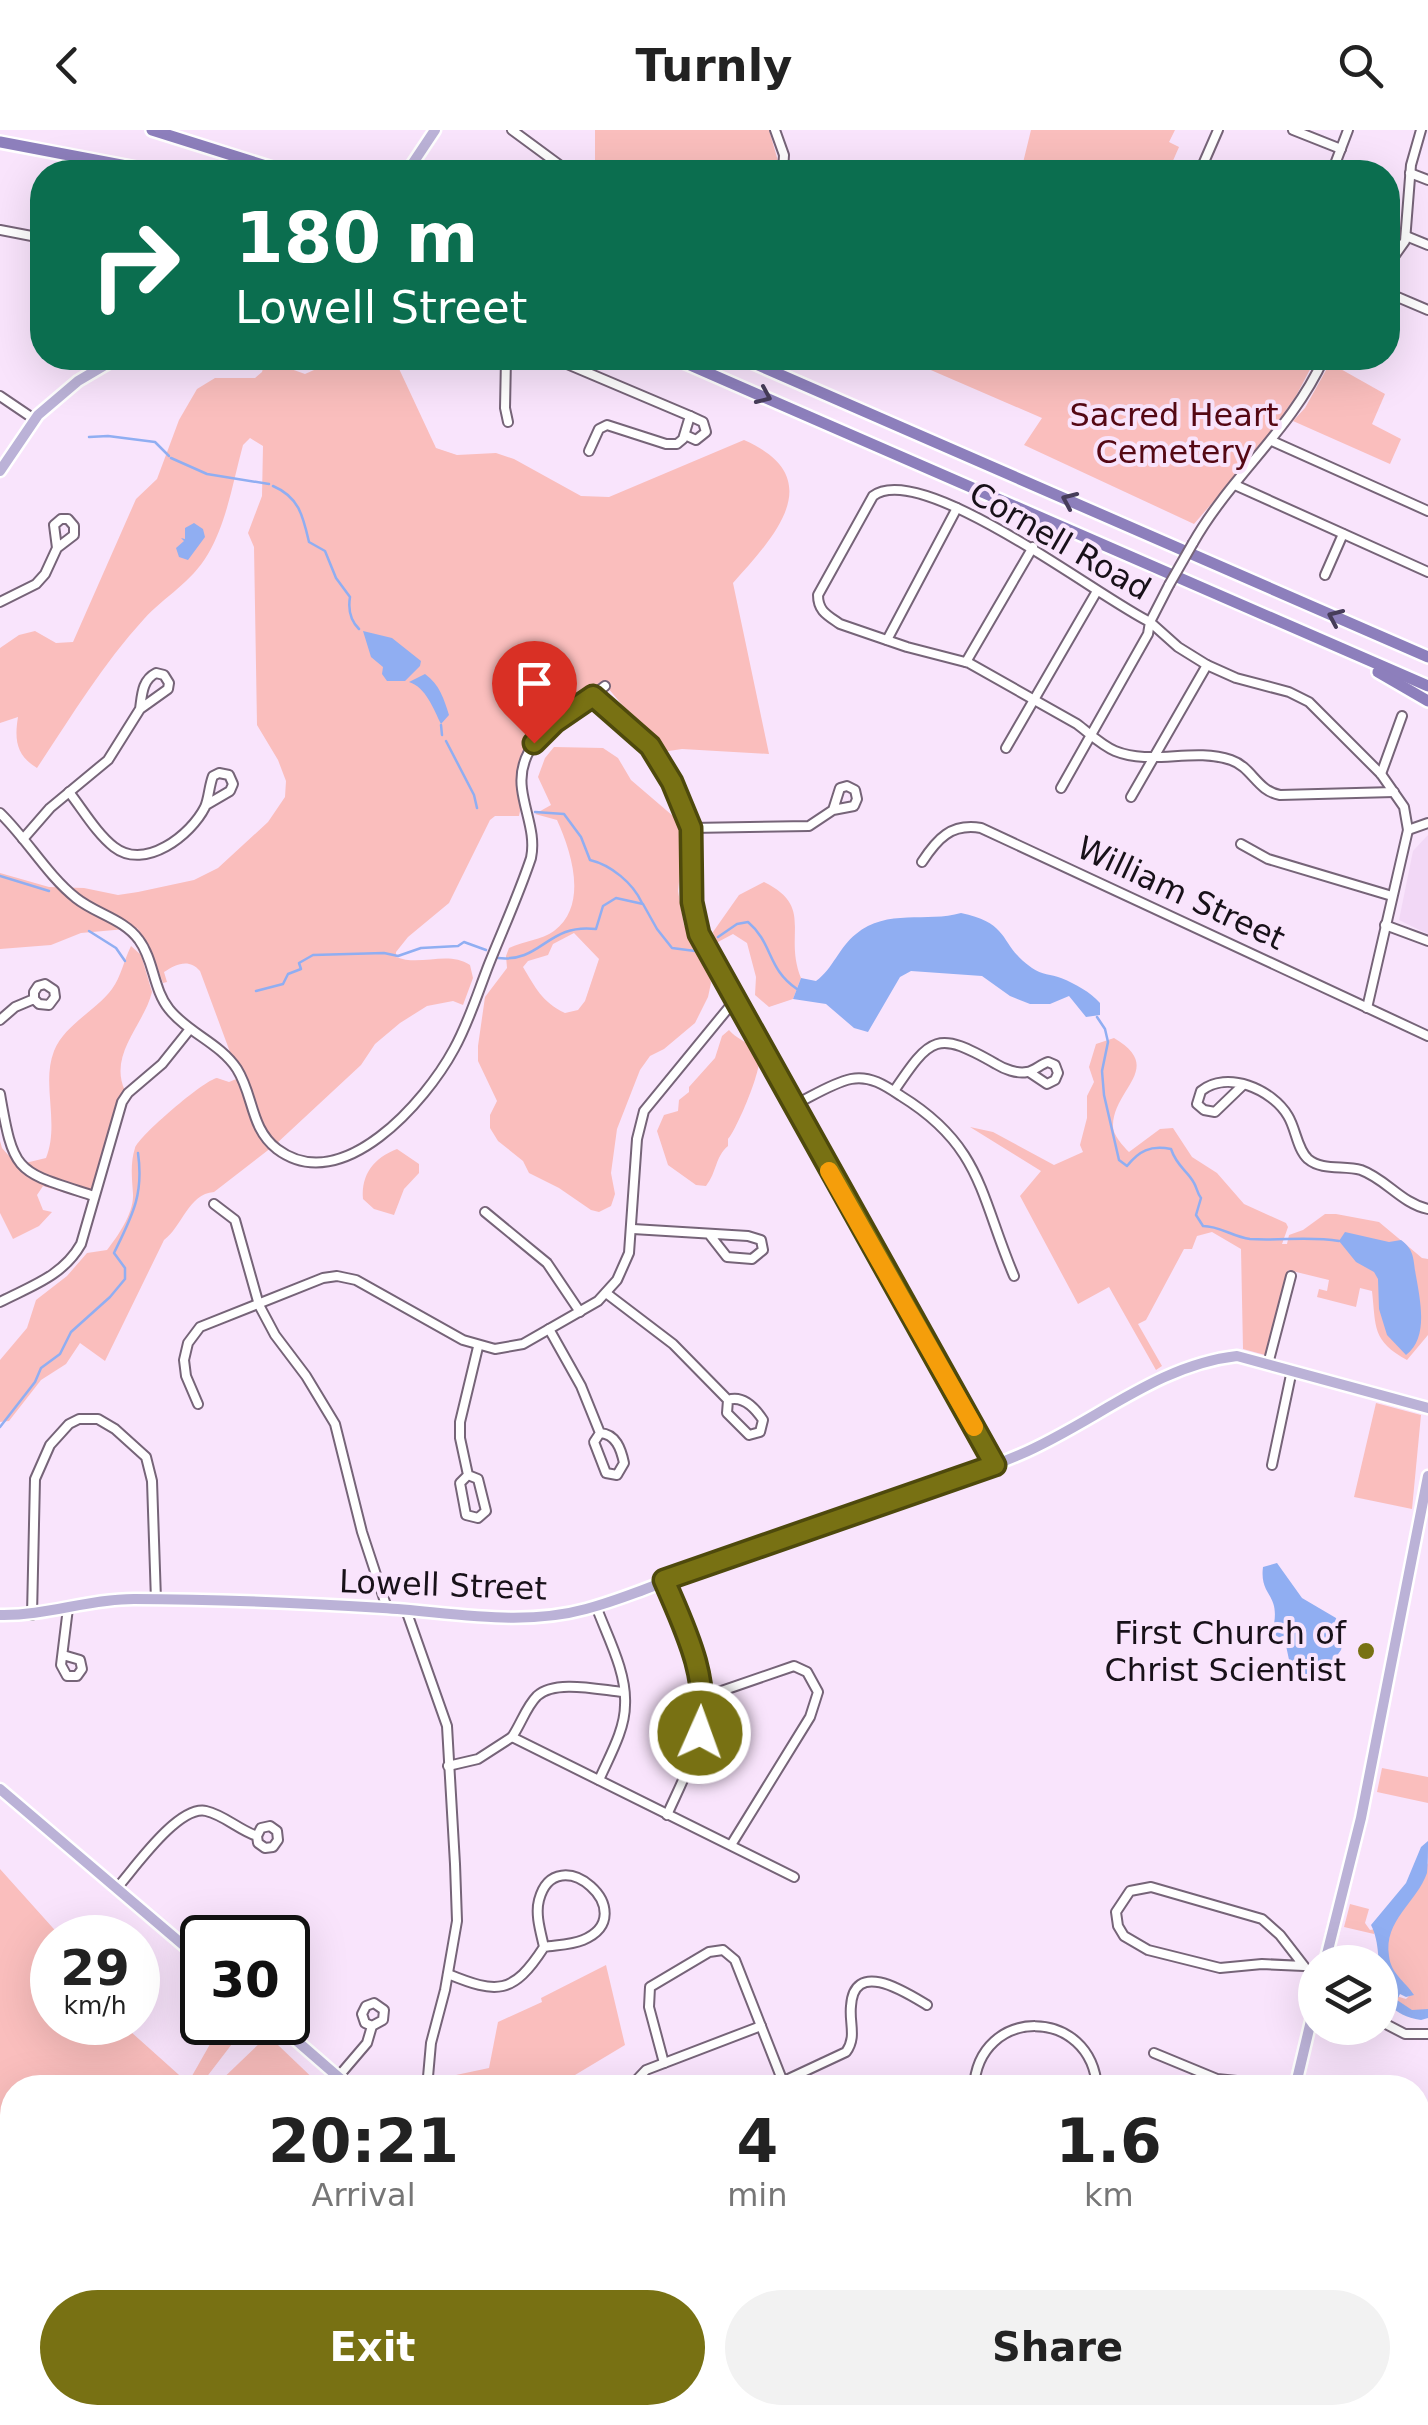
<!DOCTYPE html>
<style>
:root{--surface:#fff;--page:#f2f2f2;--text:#222;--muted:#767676;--accent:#787113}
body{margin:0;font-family:"DejaVu Sans",sans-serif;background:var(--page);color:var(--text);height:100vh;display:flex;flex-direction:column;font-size:38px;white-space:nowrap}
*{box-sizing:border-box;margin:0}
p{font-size:32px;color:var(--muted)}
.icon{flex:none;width:55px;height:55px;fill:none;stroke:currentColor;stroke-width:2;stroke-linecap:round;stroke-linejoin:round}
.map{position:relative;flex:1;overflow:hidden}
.drawer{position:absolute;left:0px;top:1945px;width:1430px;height:350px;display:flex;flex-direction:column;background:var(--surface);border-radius:40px 40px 0 0;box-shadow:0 10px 40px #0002}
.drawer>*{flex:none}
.banner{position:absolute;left:30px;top:30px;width:1370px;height:210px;border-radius:40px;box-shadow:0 10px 40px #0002;background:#0b6e4f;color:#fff;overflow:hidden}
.fabs{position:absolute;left:1298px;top:1815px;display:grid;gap:20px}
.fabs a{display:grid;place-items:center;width:100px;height:100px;border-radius:50%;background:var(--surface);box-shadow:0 10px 40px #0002;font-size:50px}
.speed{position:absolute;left:30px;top:1785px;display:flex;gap:20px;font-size:50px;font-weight:700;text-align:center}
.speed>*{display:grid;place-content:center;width:130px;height:130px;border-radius:50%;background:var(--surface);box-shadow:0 10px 40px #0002;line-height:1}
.speed small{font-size:25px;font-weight:400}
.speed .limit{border:5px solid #111;border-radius:15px;background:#fff;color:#111}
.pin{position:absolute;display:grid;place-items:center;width:85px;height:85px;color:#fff;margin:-102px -42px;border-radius:50% 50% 50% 0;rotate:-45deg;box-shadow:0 0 10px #0007}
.pin .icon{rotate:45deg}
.me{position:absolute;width:110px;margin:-55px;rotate:2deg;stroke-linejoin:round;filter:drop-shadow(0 0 8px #0008)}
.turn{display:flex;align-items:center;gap:35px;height:210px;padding:0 40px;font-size:45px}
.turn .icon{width:130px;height:130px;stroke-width:2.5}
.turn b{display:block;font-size:70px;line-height:85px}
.eta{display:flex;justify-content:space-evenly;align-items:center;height:170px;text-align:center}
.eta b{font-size:60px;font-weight:600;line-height:70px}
.button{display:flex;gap:20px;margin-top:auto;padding:20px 40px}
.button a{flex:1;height:115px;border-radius:60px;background:var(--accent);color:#fff;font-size:40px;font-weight:600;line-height:115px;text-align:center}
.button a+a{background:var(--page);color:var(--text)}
header{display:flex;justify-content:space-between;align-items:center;height:130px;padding:0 40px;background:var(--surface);font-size:45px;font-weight:600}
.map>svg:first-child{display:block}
.built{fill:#f2d8f6}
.green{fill:#fabebd;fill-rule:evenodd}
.water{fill:#90aef2}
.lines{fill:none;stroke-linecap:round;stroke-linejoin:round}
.stream{stroke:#90aef2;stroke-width:2.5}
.minor-casing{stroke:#766478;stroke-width:12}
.major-casing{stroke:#fff;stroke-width:15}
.highway-casing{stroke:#fff;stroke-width:16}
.minor{stroke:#fff;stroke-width:8}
.major{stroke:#bbb2d7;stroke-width:10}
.highway{stroke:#8d7fbc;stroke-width:11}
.rail{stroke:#645865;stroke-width:2.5;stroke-dasharray:5 10;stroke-linecap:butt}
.minor-bridge-casing{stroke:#766478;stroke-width:12;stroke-linecap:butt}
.minor-bridge{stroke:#fff;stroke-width:8}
.oneway{stroke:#473d5a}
.route-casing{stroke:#4e490c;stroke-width:25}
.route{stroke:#787113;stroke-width:18}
.slow{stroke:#f59e0b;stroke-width:18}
.poi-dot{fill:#787113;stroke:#f9e4fc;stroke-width:4}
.labels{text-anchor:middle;stroke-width:8;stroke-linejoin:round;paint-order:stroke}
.park-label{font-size:32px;fill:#550814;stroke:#f9e4fc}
.street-label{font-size:32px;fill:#181119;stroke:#f9e4fc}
.poi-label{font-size:32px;fill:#181119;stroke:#f9e4fc;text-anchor:end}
</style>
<header><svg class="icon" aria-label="back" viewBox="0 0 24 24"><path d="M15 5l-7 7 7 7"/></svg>Turnly<svg class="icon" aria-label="search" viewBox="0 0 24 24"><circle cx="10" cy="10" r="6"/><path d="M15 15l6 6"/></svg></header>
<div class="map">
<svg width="1428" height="2295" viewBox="0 0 1428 2295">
<rect width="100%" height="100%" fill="#f9e4fc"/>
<g class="built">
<path d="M1428 705V804L1399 790 1413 721Z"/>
<path d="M119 2282 630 2283 618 2295H109L112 2286Z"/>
</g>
<g class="green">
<path d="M595 0H769L778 31 724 42H589L595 39Z"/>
<path d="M1031 0H1175L1169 12 1179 17 1168 42H1025L1021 41Z"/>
<path d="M266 228H288L291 239 305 244 341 228H394L436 318 457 325 496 323 514 329 581 366 609 367 744 310C830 348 775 406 733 453L769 624 682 619 662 622 602 551 543 596 525 617 518 646 521 676 519 686H495L490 690 449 773 408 807 396 822V827C421 837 447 820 470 835L473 848 463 875 453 871 427 876 400 893 375 914 361 935 276 1014 214 1062C188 1064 182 1097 164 1110L105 1231 80 1213 66 1234 41 1250 9 1291 0 1292V1230L27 1198 36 1170 67 1146 87 1123 107 1120C118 1106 134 1083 133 1064 132 1049 130 1033 135 1018 139 1006 204 950 217 948L229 952 246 945 230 922 200 841C189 828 176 834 164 842L167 852 163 853 149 815 137 798 81 803 51 815 0 819V743L49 757 84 758 118 765 138 762 194 750 218 738 268 692 285 667 286 651 278 630 257 595 254 417 248 403 262 366 263 316 250 308 243 315C233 351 227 392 208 424 191 453 165 466 144 489 102 535 71 587 37 638 17 626 14 611 18 587L0 593V518L19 505 35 501 56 513 73 512 136 369 157 349 179 290 197 259 215 248H255L262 242Z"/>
<path d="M903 228H1209L1234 238 1231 228H1316L1296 266 1258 320 1194 394 1024 315 1042 288Z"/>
<path d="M1330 233 1385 264 1372 294 1401 309 1390 334 1293 291 1305 278Z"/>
<path d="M554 617 603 618 618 628 631 650 680 692 684 706 678 761 684 795 708 839 711 853 708 867 695 893 664 919 650 926 640 940 617 999 611 1043 615 1064 611 1076 599 1082 591 1080 559 1058 529 1043 523 1031 498 1011 490 998V985L497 971 478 931V916L485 867 507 838 506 826 509 818C523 811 542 810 554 801 589 775 571 721 557 690L535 684 551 675 538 647 545 628ZM574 803 599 829 585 871 578 880 565 883C542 872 535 857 523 837L528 831 548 825 553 814Z"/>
<path d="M764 752C815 777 783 804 801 848L793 869 769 877 755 865 756 847 747 813 733 804 716 813 713 802 739 765Z"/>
<path d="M131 816 141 825 152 862C144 895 108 924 125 961 106 994 103 1035 88 1070L43 1056 37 1065 43 1080 52 1082 39 1096 13 1109 0 1083V1011L2 1018 17 1035 46 1028C60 993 41 954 54 921 65 894 96 881 112 859 121 847 124 830 131 816Z"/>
<path d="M729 900C737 910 756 915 759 926 763 938 736 1001 728 1009V1016C715 1027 717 1042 706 1056L696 1055 668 1035 657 1001 664 985 678 981 679 970 689 962V957L715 928 722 906Z"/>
<path d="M1114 908C1165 938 1114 958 1113 995 1112 1004 1123 1016 1129 1022L1160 999 1173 998 1192 1027 1217 1043 1244 1074 1286 1093 1288 1097 1282 1114H1287L1289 1105 1303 1100 1325 1084H1336L1379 1092 1422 1128 1428 1129V1205L1407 1230C1372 1211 1376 1197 1372 1161L1360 1158 1356 1177 1317 1167 1319 1159 1327 1161 1329 1150 1288 1140 1265 1225 1243 1219 1241 1119 1212 1102 1197 1106 1192 1119H1184L1146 1190 1138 1194 1162 1236 1156 1240 1109 1157 1078 1174 1020 1066 1041 1041 970 997 993 1002 1054 1035 1083 1022 1080 1015 1087 988V966L1094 952 1089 937 1096 914Z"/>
<path d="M397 1019 419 1034V1043L404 1059 394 1085 374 1079 363 1069C361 1044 374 1028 397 1019Z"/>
<path d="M1376 1273 1421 1285 1412 1379 1354 1367Z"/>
<path d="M1382 1638 1428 1647V1673L1377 1662Z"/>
<path d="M1428 1733V1880L1407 1886 1393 1865 1406 1869 1410 1865 1380 1833 1392 1796Z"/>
<path d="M0 1739 61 1807 52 1808V1892L121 1893 188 1953 222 1893H248L199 1957 12 1958V2045L0 2042Z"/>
<path d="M1350 1774 1369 1779 1365 1793 1370 1800 1375 1799 1374 1804 1344 1797Z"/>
<path d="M606 1835 625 1915 555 1957H457L456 1945 489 1938 498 1892 542 1872 541 1868Z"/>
<path d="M264 1909 278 1915 322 1957H214Z"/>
<path d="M76 2283V2282L119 2283 112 2286 109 2295H71Z"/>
<path d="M394 2283H444L428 2295H404Z"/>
</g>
<g class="water">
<path d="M194 393 203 399 205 407 188 430 179 427 176 418 184 411 181 408 185 409V398Z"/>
<path d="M363 501 392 508 421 531 420 536 405 551H387L382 544 383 537 371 527Z"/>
<path d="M425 544C440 555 444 569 449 585L441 594C434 580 426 557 409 552Z"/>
<path d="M961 783C1013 794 998 815 1032 838 1042 845 1051 844 1061 848 1076 854 1090 862 1100 873V885L1086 887 1069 866 1050 874H1030L1010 866 982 846 911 841 900 847 868 902 854 898 826 874 793 869 801 848 816 851C833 839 839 817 856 804 887 778 927 793 961 783Z"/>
<path d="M1345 1102 1389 1112 1401 1110C1415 1120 1413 1130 1416 1146 1421 1174 1428 1208 1406 1225L1387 1205 1379 1179 1378 1149 1374 1142 1356 1132 1339 1111Z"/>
<path d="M1277 1433 1302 1468 1336 1488 1343 1511 1341 1520C1330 1537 1311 1552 1291 1539L1285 1511 1272 1503C1283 1462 1259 1469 1263 1437Z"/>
<path d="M1428 1711C1428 1721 1428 1733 1427 1743 1417 1772 1383 1791 1389 1826 1391 1844 1405 1851 1414 1865L1406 1867 1400 1864 1397 1870 1412 1880 1428 1879V1888L1421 1890C1362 1880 1389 1830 1371 1795L1406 1753 1421 1717Z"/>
<path d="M973 2283H1072L1079 2295H962Z"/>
</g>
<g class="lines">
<g class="stream">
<path d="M89 307 108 306 155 312 169 326"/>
<path d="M171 328 207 344 269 354"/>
<path d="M273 356C299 367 303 386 309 412L325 421 336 448 350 467C348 479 350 490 359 499"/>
<path d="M441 595 442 605"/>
<path d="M446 611 474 665 477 678"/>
<path d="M535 682 564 684 581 707 590 730C611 735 633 753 642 773"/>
<path d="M0 746 49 761"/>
<path d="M89 801 116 818 125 831"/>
<path d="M718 807 737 794 748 792C773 813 767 839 797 859"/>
<path d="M498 828C542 833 547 793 596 799L603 776 616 768 643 774 657 799 672 818 695 821"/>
<path d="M256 861 283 854 288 844 301 839 299 833 313 825 384 823 398 826 421 818 458 816 464 812 486 820"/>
<path d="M1097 887 1105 899 1108 912 1102 941 1104 965 1119 1030 1127 1036C1139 1021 1150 1015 1171 1019 1177 1037 1188 1041 1194 1053 1197 1058 1197 1063 1201 1068L1196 1085 1203 1096C1220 1096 1233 1107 1250 1109 1280 1111 1309 1106 1339 1111"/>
<path d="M0 1297 35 1252 41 1238 60 1224 71 1202 110 1167 125 1149V1138L114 1123C132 1086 144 1065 138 1023"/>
</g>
<g class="minor-casing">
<g id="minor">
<path d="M512 0 569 42"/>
<path d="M775 0 784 25 783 42"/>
<path d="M1293 0 1341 19"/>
<path d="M1209 42 1201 39 1218 0"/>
<path d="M1332 42 1348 0"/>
<path d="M1410 43 1428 50"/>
<path d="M0 100 42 108"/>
<path d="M1406 106 1428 115"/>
<path d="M1388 135 1405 111 1411 35 1421 0"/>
<path d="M1388 163 1428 180"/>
<path d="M506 228 505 278 508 292"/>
<path d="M553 228 690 286 683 309 677 314H666L607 295 599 299 589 321"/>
<path d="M0 266 34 289"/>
<path d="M685 305 696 310 706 302 703 292 690 286"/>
<path d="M1272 311 1428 381"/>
<path d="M1235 355 1428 442"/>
<path d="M1193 413C1231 346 1292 299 1324 228"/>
<path d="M1325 445 1343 404"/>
<path d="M1169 455 1150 492 1178 517 1207 535 1236 548 1289 562 1309 572 1381 644 1404 677 1408 700 1367 878"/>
<path d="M0 472 36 454 45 444 57 418 74 405V396L68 389H61L54 395 57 418"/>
<path d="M887 510 957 378"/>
<path d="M966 532 1033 417"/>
<path d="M593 565C611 585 634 599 652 618 671 640 691 681 693 711 695 743 687 773 699 804L995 1335"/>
<path d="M1006 618 1097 461"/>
<path d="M1381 644 1402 586"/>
<path d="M1061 658 1148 504 1150 492C1101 469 921 329 873 366L818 465C818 481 827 485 840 494L907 517 969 533 1077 594C1089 603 1101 615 1115 621 1152 636 1193 617 1231 630 1252 637 1257 661 1280 665L1394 662"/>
<path d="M69 662C83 680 97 704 114 717 145 741 191 705 205 677 209 668 209 656 213 646L219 643 229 645 233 654 230 661 206 675"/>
<path d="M1131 667 1207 535"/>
<path d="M0 683C27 709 47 745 76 768 96 784 124 789 139 810 154 830 153 859 169 879 188 903 220 913 237 939 254 966 250 998 277 1019 342 1068 426 971 454 919 469 892 478 862 489 834 503 799 519 764 531 728 536 704 525 683 522 659 515 607 571 583 605 556"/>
<path d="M691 698 809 696 833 680 840 658 847 656 855 660 857 669 854 676 833 680"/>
<path d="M1408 700 1428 693"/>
<path d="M23 709 50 678 108 630 140 579 168 559 169 553 164 545 156 543C142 550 142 565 140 579"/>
<path d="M1241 714 1268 729 1392 766"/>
<path d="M922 732C937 709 951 693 981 698L1428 906"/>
<path d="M1385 795 1428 811"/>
<path d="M0 890 15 877 34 869 39 874 49 875 55 867 54 860 45 854 38 856 34 862V869"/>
<path d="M1243 955 1215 982 1204 980 1197 974 1201 961C1227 940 1272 959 1288 986 1296 999 1297 1019 1308 1029 1322 1041 1344 1035 1361 1040 1386 1049 1401 1073 1428 1079"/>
<path d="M894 961C931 906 937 900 996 934 1004 939 1017 944 1027 942 1034 941 1041 934 1048 932L1055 935 1058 943 1055 950 1047 954 1029 942"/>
<path d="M0 964C14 1046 17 1041 94 1066"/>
<path d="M794 975C811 967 832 953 851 949 870 945 886 956 901 966 982 1016 980 1066 1014 1146"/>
<path d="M214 1074 235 1090 259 1175 275 1205 306 1246 335 1294 362 1402 387 1478"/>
<path d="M485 1082 547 1133 580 1182"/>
<path d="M633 1099 748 1106 761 1110 763 1120 752 1129 727 1127 709 1104"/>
<path d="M606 1163 673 1214 728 1270C743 1265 755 1278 763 1290L760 1302 749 1305 727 1283 728 1270"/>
<path d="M0 1172C31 1156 63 1146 81 1114L122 972 128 963 162 934 190 899"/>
<path d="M549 1199 581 1256 600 1303C616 1304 621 1319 624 1333L617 1345 606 1343 594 1312 600 1303"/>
<path d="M1268 1234 1291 1146"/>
<path d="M198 1274 186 1246 184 1230 188 1213 200 1197 323 1148 337 1146 356 1150 463 1210 495 1219 523 1214 598 1171 617 1150 629 1123 637 1009 644 981 735 870"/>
<path d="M1272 1335 1292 1240"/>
<path d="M468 1345 460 1353 466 1385 478 1388 486 1381 478 1349 468 1345 460 1308V1292L478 1217"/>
<path d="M664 1450C678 1483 703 1531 704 1567 706 1608 683 1649 667 1685"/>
<path d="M596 1476C607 1506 627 1542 625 1575 625 1600 609 1627 599 1650"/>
<path d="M406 1480 447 1596 455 1734 457 1791 445 1860 431 1913 427 1958"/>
<path d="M32 1485 35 1349 50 1315 69 1294 79 1289H98L115 1299 146 1327 152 1351 156 1470"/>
<path d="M63 1525 80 1530 82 1539 77 1546H67L61 1535 68 1478"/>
<path d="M704 1567 794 1536 807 1542 818 1562 810 1587 731 1715"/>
<path d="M512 1607C521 1594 526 1577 537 1566 555 1549 600 1560 623 1562"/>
<path d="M448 1636 478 1629 512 1607 794 1747"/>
<path d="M1151 1757 1262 1789 1280 1805 1304 1836 1262 1834 1220 1838 1148 1820 1124 1806 1118 1796 1116 1782 1130 1761Z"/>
<path d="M117 1758C134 1739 178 1675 206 1681 224 1685 239 1700 257 1706L261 1698 270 1696 277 1701 278 1710 273 1717 265 1718 258 1713 257 1706"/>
<path d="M448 1844C497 1864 513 1865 544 1817 541 1803 535 1785 539 1770 556 1706 645 1784 583 1810 571 1815 556 1815 544 1817"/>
<path d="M1380 1891 1405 1904H1428"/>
<path d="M1154 1923 1217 1949 1296 1957"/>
<path d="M664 1933 649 1877 650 1857 709 1822 723 1820 735 1830 783 1952"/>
<path d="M338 1947 367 1913 372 1896 383 1890 384 1880 374 1873 366 1876 362 1884 365 1893 372 1896"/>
<path d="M629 1958 646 1940 761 1896"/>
<path d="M769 1958 846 1922C857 1907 849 1893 851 1876 854 1828 907 1863 927 1875"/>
<path d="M974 1958C978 1875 1092 1876 1097 1958"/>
<path d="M1428 1989 1422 1998 1428 2008"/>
<path d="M0 2130 12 2128"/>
<path d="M10 2295H14"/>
<path d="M744 2295 749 2282"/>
</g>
</g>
<g class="major-casing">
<g id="major">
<path d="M407 42 435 0"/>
<path d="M0 341 38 285 78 251 117 228"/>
<path d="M0 1485C46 1486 88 1469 134 1469 217 1469 301 1473 383 1478 449 1482 521 1497 586 1479 641 1464 694 1438 748 1419 838 1388 932 1362 1019 1325 1093 1294 1156 1235 1237 1226L1428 1278"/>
<path d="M0 1659 202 1831"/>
<path d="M1325 1832 1361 1688 1428 1346"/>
<path d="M275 1892 351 1958"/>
<path d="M1295 1958 1315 1874"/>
<path d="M658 2282 670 2295"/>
<path d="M1197 2282 1211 2295"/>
<path d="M811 2295 843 2282"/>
</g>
</g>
<g class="highway-casing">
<g id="highway">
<path d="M152 0 285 42"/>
<path d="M0 12 158 42"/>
<path d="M674 228 1428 556"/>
<path d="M742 228 1428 527"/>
<path d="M1378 542 1428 571"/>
</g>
</g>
<use href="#minor" class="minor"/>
<use href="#major" class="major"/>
<use href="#highway" class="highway"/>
<path class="rail" d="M1407 2295 1428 2278"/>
<g class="minor-bridge-casing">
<path id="minor-bridge" d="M1169 455 1193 413"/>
</g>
<use href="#minor-bridge" class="minor-bridge"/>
</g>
<defs><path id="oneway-chevron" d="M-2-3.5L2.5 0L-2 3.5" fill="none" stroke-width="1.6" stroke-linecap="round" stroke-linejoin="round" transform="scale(2.5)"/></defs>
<g class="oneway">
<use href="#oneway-chevron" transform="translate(764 266) rotate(24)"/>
<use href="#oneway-chevron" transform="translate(1069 370) rotate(-156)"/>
<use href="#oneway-chevron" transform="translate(1335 487) rotate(-156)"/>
</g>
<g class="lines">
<g class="route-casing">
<path id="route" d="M534 613 555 592 593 566 650 616 672 652 691 698 692 772 699 804 995 1335 664 1450C685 1499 710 1548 700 1603"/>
</g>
<use href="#route" class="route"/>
<path class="slow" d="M829 1041 974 1297"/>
</g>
<circle class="poi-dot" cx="1366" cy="1521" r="10"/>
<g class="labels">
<g class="park-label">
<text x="1174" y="296">Sacred Heart<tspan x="1174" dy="37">Cemetery</tspan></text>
</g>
<g class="street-label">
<text transform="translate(1060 411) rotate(30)" y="11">Cornell Road</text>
<text transform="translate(1181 763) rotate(25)" y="11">William Street</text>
<text transform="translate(443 1455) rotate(2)" y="11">Lowell Street</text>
</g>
<g class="poi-label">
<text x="1346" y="1514">First Church of<tspan x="1346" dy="37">Christ Scientist</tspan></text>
</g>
</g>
</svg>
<div class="fabs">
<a><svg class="icon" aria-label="layers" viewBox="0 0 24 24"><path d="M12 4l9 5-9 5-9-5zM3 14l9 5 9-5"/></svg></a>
</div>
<div class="speed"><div>29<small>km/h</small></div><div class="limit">30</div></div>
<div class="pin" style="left:534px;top:613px;background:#d93025"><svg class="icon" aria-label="arrive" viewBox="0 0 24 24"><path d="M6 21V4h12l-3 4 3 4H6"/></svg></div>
<svg class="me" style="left:700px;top:1603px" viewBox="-20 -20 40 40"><circle r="17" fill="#787113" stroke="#fff" stroke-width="3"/><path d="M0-11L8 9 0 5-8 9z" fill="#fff"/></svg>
<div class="banner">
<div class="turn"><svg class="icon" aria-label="right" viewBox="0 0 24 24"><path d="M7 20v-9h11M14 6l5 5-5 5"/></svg><div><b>180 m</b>Lowell Street</div></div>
</div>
<section class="drawer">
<div class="eta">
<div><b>20:21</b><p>Arrival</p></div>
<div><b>4</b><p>min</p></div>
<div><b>1.6</b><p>km</p></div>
</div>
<div class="button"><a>Exit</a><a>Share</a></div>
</section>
</div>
